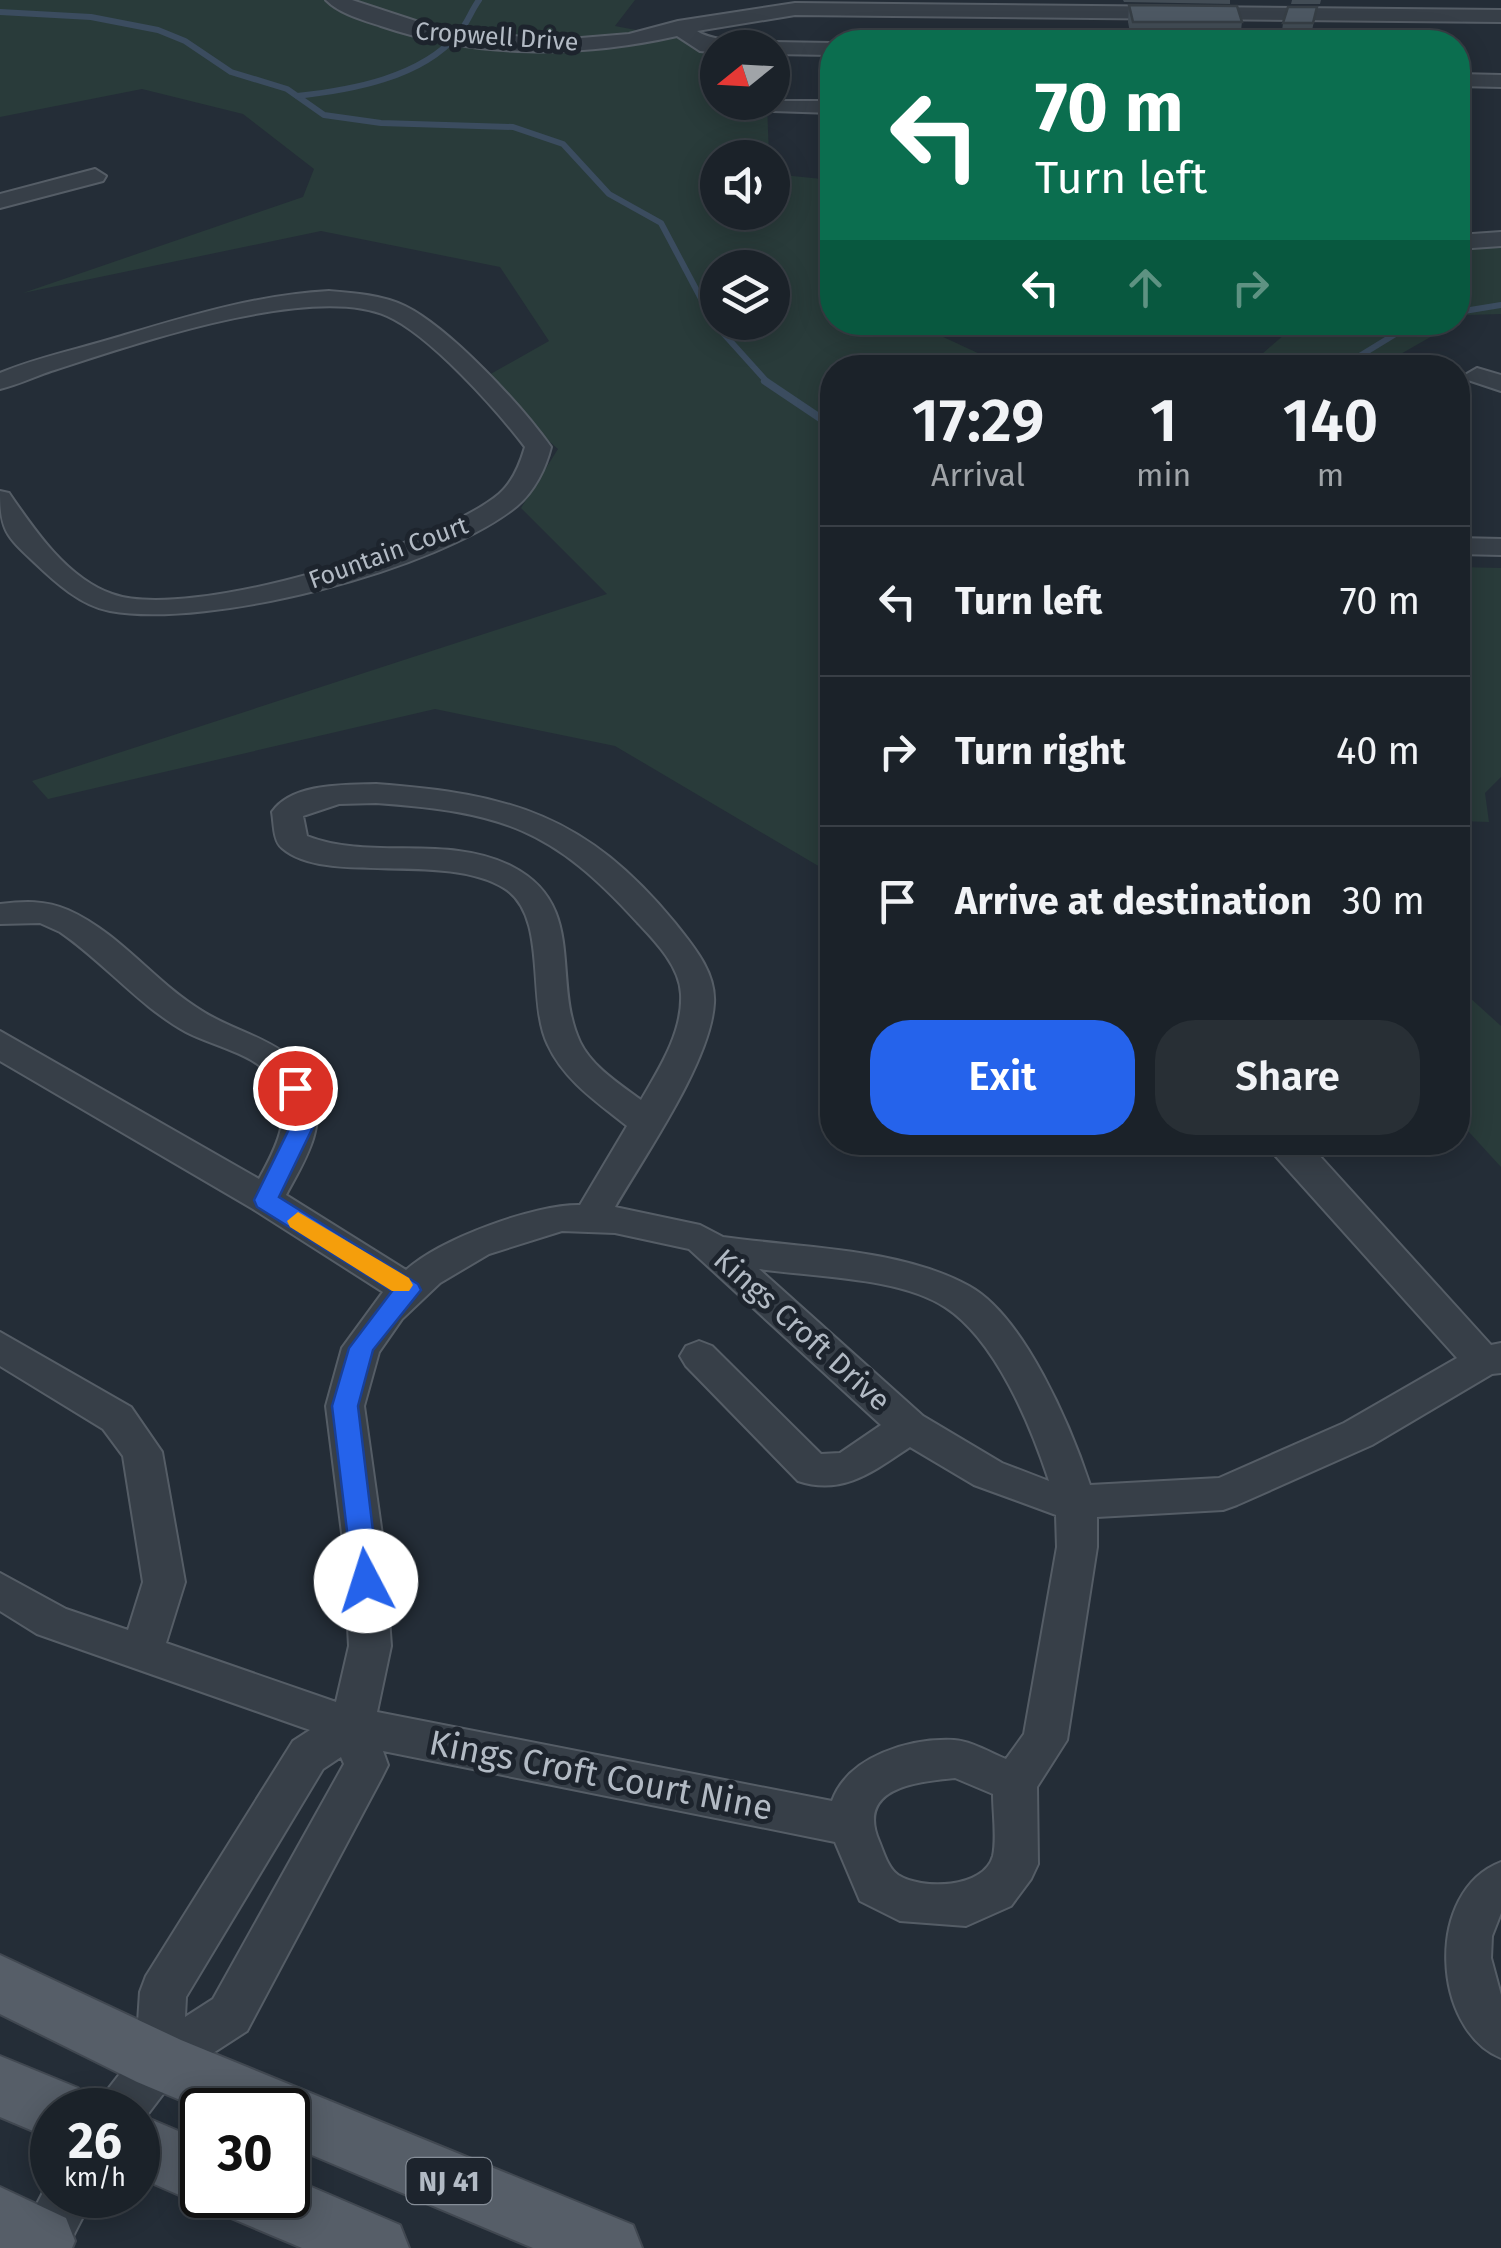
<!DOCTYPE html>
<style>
:root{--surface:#1b2229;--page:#282f35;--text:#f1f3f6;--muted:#a0a4a8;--line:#393f46;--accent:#2563eb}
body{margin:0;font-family:"Fira Sans",sans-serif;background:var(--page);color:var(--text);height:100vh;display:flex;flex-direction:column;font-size:38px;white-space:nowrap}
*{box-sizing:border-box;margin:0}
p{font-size:32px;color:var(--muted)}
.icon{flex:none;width:55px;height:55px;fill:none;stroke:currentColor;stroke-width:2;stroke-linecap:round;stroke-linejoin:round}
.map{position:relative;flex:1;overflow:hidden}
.details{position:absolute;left:820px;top:355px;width:650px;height:800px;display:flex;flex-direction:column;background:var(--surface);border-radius:40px;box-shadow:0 5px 25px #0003,0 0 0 2px var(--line)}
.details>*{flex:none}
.banner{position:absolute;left:820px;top:30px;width:650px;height:305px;border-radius:40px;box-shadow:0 5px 25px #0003,0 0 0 2px var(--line);background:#0b6e4f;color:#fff;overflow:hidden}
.needle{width:65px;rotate:252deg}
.fabs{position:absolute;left:700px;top:30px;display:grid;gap:20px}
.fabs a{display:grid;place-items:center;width:90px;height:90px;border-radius:50%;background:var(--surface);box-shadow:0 5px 25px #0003,0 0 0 2px var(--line);font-size:50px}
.speed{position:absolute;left:30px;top:2088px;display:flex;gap:20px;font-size:50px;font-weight:700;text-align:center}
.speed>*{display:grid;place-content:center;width:130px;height:130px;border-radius:50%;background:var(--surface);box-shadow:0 5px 25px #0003,0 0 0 2px var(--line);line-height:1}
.speed small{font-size:25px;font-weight:400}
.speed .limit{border:5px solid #111;border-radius:15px;background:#fff;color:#111}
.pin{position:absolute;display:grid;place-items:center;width:85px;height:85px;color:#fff;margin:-42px;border:5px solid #fff;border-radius:50%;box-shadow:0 2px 10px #0007}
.me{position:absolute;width:110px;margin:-55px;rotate:355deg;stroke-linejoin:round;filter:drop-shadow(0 0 8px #0008)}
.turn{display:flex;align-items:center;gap:35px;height:210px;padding:0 50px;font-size:45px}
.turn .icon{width:130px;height:130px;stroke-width:2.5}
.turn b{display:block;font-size:70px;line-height:85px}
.lanes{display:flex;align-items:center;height:95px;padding:0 50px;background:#0003;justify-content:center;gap:50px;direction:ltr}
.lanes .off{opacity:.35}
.eta{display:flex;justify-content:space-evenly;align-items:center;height:170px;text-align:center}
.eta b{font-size:60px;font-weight:600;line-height:70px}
.button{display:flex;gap:20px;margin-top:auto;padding:20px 50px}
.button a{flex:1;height:115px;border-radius:40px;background:var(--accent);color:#fff;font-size:40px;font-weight:600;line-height:115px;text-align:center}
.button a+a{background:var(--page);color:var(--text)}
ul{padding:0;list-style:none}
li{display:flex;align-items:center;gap:30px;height:150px;padding:0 50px;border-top:2px solid var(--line)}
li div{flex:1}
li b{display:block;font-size:38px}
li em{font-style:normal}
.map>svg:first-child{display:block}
.green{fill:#293b3a;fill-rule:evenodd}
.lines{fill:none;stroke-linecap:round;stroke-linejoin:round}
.stream-far1{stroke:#3b4c5f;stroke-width:6}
.stream{stroke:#3b4c5f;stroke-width:8}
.minor-casing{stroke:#555d66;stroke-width:4}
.major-casing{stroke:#414851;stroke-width:4}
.minor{fill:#373f48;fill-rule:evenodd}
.major{fill:#565e68;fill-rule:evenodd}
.wall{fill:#424c55}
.building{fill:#4d5863;stroke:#363e45;stroke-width:2.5}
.route{fill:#2563eb;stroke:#184099;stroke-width:2.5}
.slow{fill:#f59e0b}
.labels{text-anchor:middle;stroke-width:10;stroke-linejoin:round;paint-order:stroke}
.far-street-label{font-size:25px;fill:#b2bac4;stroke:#1d242d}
.shield{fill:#1d242d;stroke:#858d97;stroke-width:2.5}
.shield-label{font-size:28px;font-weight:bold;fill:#b2bac4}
.street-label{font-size:30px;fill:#b2bac4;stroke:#1d242d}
.near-street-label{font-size:35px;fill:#b2bac4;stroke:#1d242d}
</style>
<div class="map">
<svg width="1501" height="2248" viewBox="0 0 1501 2248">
<rect width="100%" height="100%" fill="#242d37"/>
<g class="green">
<path d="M0 0H635L615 26 725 47 718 48V102L767 103 769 157 718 158V212H772L773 174 822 179 832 216V322L913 323 1008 367 832 368V874L615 746 435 709 48 799 32 781 607 594 521 508 558 449 480 380 549 341 500 267 321 231 23 293 303 197 314 169 243 114 142 89 0 117ZM718 268H772V322H718Z"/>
<path d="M1501 243V314L1467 315 1458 321V247Z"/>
<path d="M1299 322H1455V323L1378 367H1247Z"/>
<path d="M1458 567 1501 568V777L1485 793 1489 822 1458 821Z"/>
<path d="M1458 987 1501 1026V1167L1458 1120Z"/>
</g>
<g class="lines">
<g class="stream-far1">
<path d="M0 12 91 17 158 30 185 41 231 72 287 89 324 115 381 123 513 127 563 144 609 194 661 223 714 323 768 383"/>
<path d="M297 96C351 90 421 78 458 34 467 24 471 11 479 0"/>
<path d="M1458 312 1501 305"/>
<path d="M1340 368 1415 322"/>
</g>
<path class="stream" d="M765 381 832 426"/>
<g class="minor-casing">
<g id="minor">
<path d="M326 0H352L440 29 557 40 629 34 678 21 795 3 1501 10V22L795 15 697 31C714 42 732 37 744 48H718V53L700 51 677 36C580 58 476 58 381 26 363 20 340 14 326 0Z"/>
<path d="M772 42 832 43V55L772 54V48H762Z"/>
<path d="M1458 74 1501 75V87L1458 86Z"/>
<path d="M780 101H832V113L773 111 769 107 773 103Z"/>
<path d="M95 169 106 176 103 181 0 208V194Z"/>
<path d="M1501 232V246L1458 249V235Z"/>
<path d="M329 291C354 293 382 295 405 306 450 328 522 406 551 447 546 468 534 492 517 506 438 570 210 629 110 611 81 606 55 582 34 562 6 536 0 530 0 491L9 493C35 531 67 578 112 594 188 622 438 545 499 494 513 482 520 464 525 447 496 409 430 335 387 316 311 282 129 346 51 371 34 377 17 385 0 389V373C38 357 79 349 118 337 188 316 256 295 329 291Z"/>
<path d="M1477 368 1501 375V391L1468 380 1465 375Z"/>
<path d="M1458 538 1501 539V555L1458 554Z"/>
<path d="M376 784C511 794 586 815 675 923 693 946 716 972 714 1003 711 1061 645 1155 615 1207L700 1225 723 1237C801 1248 900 1248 969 1286 1024 1316 1071 1427 1090 1485L1219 1478 1344 1423 1457 1358 1263 1142 1308 1143 1491 1345 1501 1343V1373L1492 1374 1372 1445 1237 1505 1223 1510 1097 1517V1547L1067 1740 1037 1787 1038 1864 1031 1879 1011 1906 966 1926 900 1921 860 1901 835 1842 383 1751 388 1765 381 1779 247 2031 176 2077 138 2127V2110H98L105 2093 136 2053 140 1992 146 1976 293 1741 310 1730 37 1634 0 1611V1573L66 1609 128 1630 143 1582 123 1456 103 1429 0 1366V1332L131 1407 162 1452 185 1582 166 1643 336 1702 349 1646 344 1549 326 1406 342 1348 383 1292 253 1209 0 1061V1031L259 1179C274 1152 293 1117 277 1085 261 1054 214 1047 186 1032 139 1006 104 962 60 932L40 923 0 924V904C24 901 45 900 68 910 120 933 154 982 202 1011 241 1036 292 1040 312 1088 328 1126 303 1163 286 1195L406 1270C440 1239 535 1204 580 1205L627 1126C597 1102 564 1080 548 1045 526 1001 549 916 504 888 444 851 325 886 282 848 273 841 274 822 272 812 292 783 344 785 376 784ZM376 803C502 812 552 828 638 923 656 942 680 967 681 994 683 1032 659 1069 641 1100 621 1085 592 1067 580 1042 551 980 588 905 511 866 448 834 371 861 307 836L303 816 339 804ZM562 1231 615 1233 689 1249 881 1425 840 1453 821 1454 712 1346 699 1341 686 1346 680 1356 686 1366 798 1481C843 1496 874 1471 910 1447L974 1485 1056 1515 1057 1547 1024 1734 1006 1759C991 1753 971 1741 954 1740 910 1738 848 1756 832 1801L377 1712 391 1646 384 1549 364 1406 379 1352 402 1319 440 1283 489 1254ZM759 1269C813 1277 899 1277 945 1307 996 1340 1031 1426 1049 1481L1002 1463 923 1416ZM341 1757 344 1764 213 1999 185 2017 186 1997 323 1769ZM955 1778 993 1794C993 1813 997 1838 993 1856 984 1889 921 1890 898 1875 888 1868 884 1853 879 1841 856 1787 917 1782 955 1778Z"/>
<path d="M1501 1862V1913L1492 1936 1491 1958 1501 1995V2058C1432 2030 1424 1891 1501 1862Z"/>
<path d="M51 2177 52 2195H94L67 2248H14Z"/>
</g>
</g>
<g class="major-casing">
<g id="major">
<path d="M0 1955 181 2040 633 2225 642 2248H533L288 2145V2110H204L137 2082 0 2014Z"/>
<path d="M0 2056 78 2088 87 2110H52V2139L0 2117Z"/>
<path d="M138 2114 202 2141V2195H288V2177L400 2225 409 2248H302L231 2218 223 2196 202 2205 138 2177Z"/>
<path d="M0 2187 66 2218 75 2241 72 2248H0Z"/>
</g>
</g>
<use href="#minor" class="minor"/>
<use href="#major" class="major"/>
</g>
<g class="wall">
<path d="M1123 0H1230V4L1124 2Z"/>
<path d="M1292 0H1321L1320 4H1291Z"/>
<path d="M1129 5 1242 22 1240 39 1131 38 1128 22Z"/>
<path d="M1317 7 1310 40 1281 39 1283 23Z"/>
</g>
<g class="building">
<path d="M1129 5 1237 6 1242 22H1133Z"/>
<path d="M1288 7H1317L1313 23H1283Z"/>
</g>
<path class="route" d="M295 1080 306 1088 314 1125 279 1197 418 1284 421 1290 373 1350 358 1406 379 1581 375 1589 366 1592 357 1589 353 1581 332 1406 349 1348 392 1291 257 1207 254 1200 291 1125 284 1088Z"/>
<path class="slow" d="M298 1212 409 1278 413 1285 409 1291H392L290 1227 287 1221Z"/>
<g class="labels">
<g class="far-street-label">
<text transform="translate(497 36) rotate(4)" y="9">Cropwell Drive</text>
<text transform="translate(388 552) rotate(-20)" y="9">Fountain Court</text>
</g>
<rect class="shield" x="406.5" y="2158" width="85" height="46" rx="8"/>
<g class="shield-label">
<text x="449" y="2191">NJ 41</text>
</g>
<g class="street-label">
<text transform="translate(802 1330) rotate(42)" y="10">Kings Croft Drive</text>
</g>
<g class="near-street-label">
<text transform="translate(601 1775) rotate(11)" y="12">Kings Croft Court Nine</text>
</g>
</g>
</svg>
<div class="fabs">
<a><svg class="needle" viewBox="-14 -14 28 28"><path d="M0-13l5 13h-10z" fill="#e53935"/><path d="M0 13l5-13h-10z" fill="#a0a4a8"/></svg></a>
<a><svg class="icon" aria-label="sound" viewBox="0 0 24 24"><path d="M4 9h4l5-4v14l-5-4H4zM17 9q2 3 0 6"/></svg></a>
<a><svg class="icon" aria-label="layers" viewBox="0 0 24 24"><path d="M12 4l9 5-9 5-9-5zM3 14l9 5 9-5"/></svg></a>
</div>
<div class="speed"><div>26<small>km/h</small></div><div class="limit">30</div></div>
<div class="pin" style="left:295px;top:1088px;background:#d93025"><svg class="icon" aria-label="arrive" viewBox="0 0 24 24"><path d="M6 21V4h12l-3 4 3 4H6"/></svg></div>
<svg class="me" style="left:366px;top:1581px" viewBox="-20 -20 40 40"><circle r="19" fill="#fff"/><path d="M0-13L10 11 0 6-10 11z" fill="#2563eb"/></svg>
<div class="banner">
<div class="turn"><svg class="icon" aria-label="left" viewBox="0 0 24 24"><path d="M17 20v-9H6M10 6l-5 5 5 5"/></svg><div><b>70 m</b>Turn left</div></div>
<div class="lanes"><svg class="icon" aria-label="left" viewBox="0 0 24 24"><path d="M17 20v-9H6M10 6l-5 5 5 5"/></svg><svg class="icon off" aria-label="ahead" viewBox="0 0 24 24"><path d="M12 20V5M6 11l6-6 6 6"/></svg><svg class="icon off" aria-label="right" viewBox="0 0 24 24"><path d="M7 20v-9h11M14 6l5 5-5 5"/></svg></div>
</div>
<section class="details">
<div class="eta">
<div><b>17:29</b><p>Arrival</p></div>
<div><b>1</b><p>min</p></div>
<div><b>140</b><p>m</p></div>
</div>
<ul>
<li><svg class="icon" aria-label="left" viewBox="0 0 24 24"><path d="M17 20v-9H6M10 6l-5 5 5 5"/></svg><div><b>Turn left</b></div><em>70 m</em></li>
<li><svg class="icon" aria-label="right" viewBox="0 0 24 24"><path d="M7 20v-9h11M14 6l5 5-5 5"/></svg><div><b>Turn right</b></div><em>40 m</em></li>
<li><svg class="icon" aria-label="arrive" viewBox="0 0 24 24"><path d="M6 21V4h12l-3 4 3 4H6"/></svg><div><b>Arrive at destination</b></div><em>30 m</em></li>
</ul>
<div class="button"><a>Exit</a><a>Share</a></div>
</section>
</div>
